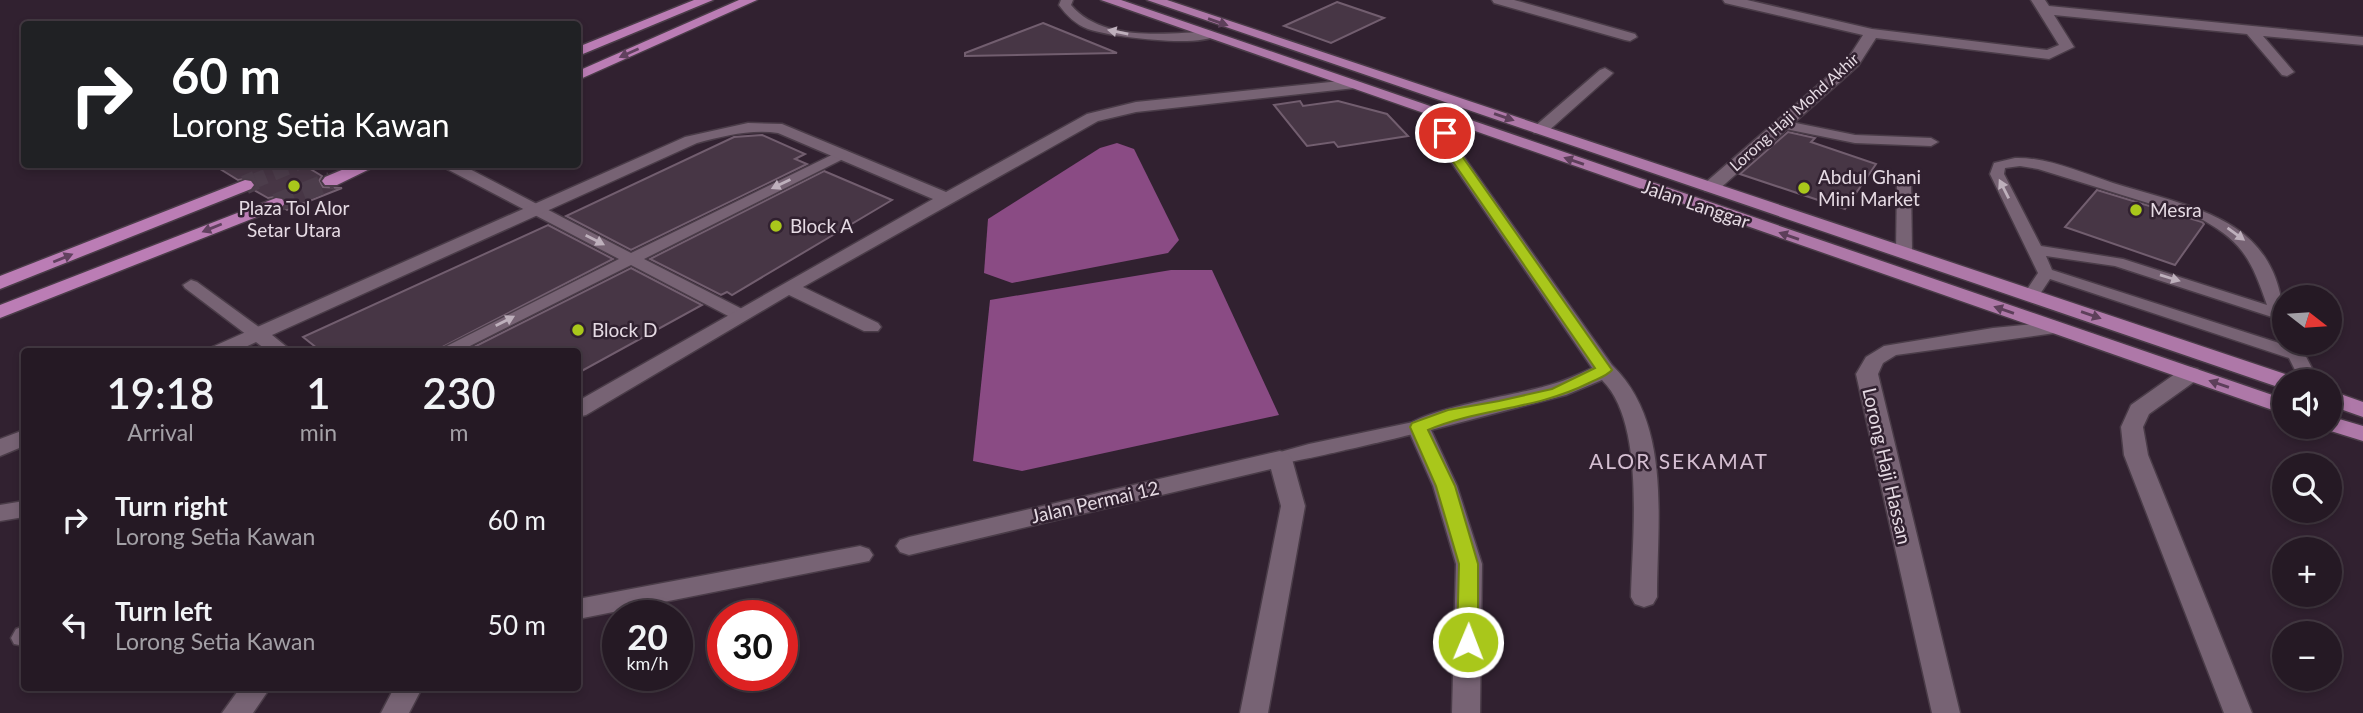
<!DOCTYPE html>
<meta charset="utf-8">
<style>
:root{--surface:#251924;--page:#2d222c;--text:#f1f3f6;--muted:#a3a0a6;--line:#423841}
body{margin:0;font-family:Lato,sans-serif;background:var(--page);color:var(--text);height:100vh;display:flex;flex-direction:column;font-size:26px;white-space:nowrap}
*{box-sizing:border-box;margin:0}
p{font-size:23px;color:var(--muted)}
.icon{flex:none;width:38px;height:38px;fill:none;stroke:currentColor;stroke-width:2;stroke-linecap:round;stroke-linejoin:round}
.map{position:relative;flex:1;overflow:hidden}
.panel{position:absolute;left:21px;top:348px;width:560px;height:343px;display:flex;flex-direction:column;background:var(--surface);border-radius:7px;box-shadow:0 4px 10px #0003,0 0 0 2px var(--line)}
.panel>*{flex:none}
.hud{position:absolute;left:21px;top:21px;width:560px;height:147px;border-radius:7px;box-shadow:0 4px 10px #0003,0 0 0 2px var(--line);background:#202124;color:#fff;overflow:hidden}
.needle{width:46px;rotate:107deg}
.fabs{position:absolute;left:2272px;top:285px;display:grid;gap:14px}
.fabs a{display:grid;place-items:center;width:70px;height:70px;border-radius:50%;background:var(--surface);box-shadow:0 4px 10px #0003,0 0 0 2px var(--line);font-size:35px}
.speed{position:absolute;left:602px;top:600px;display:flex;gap:14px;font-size:35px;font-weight:700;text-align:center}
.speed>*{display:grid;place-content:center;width:91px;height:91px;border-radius:50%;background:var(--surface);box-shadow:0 4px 10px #0003,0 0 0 2px var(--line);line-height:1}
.speed small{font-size:18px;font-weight:400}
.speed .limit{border:10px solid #d22;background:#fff;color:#111}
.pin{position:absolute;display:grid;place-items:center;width:60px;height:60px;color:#fff;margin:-30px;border:4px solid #fff;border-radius:50%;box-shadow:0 2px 7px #0007}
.me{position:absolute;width:77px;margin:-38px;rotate:1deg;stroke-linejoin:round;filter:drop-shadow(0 0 5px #0008)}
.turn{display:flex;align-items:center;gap:24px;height:147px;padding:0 35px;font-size:32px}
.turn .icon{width:91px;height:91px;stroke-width:2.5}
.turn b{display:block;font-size:49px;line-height:60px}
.eta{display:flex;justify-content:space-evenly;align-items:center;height:119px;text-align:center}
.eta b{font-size:42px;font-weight:600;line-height:49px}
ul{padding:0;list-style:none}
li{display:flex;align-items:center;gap:21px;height:105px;padding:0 35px}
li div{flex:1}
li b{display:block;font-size:26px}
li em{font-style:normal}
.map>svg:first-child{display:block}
.water{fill:#8a4b84}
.building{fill:#473645;stroke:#725e6f;stroke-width:2}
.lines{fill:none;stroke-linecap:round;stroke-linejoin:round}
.motorway-tunnel-far1{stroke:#4c3d4b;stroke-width:15;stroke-dasharray:15 8;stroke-linecap:butt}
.motorway-tunnel{stroke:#4c3d4b;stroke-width:19;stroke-dasharray:19 10;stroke-linecap:butt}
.service-casing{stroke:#4a3c48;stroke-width:3}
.minor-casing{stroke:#4a3c48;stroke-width:3}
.trunk-casing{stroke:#4a3c48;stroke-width:3}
.motorway-casing{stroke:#4a3c48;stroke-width:3}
.service{fill:#776374;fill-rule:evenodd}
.minor{fill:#776374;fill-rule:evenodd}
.trunk{fill:#ae78a8;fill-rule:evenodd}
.motorway{fill:#bb7db5;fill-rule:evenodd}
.oneway{fill:#5d3f5a}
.oneway2{fill:#beb0bc}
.oneway3{fill:#61415f}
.route{fill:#a9c71b;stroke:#6e8112;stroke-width:2}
.poi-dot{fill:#a9c71b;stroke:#312130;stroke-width:2.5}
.labels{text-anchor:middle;stroke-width:5;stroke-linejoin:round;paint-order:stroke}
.far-street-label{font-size:16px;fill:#e5dae3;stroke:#312130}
.poi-label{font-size:19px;fill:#e5dae3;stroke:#312130;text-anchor:start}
.street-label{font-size:19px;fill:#e5dae3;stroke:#312130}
.neighbourhood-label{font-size:21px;letter-spacing:2px;fill:#d5bfd2;stroke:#312130}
</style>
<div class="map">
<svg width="2363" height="713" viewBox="0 0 2363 713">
<rect width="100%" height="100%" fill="#312130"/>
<g class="water">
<path d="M1117 143 1134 149 1179 240 1168 253 1012 283 984 273 988 219 1100 148Z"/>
<path d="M1171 270H1212L1279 415 1022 471 973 461 990 300Z"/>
</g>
<g class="building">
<path d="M1337 2 1384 18 1331 43 1284 26Z"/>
<path d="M1043 23 1117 53 965 56V53Z"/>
<path d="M1300 101 1303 106 1338 101 1387 114 1408 136 1338 147 1334 142 1307 146 1274 105Z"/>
<path d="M1788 132 1815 138 1811 142 1876 164 1845 209 1740 174Z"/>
<path d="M762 135 805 154 795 159 807 164 631 250 566 216 734 137Z"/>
<path d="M212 164H302L322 176 319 181 323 187 342 188 287 210 284 208 287 201 282 196 268 198 254 190 257 185 251 178 238 180Z"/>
<path d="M824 171 892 200 732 295 727 292 721 295 650 259Z"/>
<path d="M2097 190 2202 222 2204 224 2175 265 2065 227Z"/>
<path d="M548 225 613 259 433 352H322L303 337Z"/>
<path d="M631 268 702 305 578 373V352H464Z"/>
</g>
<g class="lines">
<g class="motorway-tunnel-far1">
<path d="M252 182 296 164"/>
<path d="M328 182 331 181"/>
</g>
<g class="motorway-tunnel">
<path d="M245 185 256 180"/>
<path d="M276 203 331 181"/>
</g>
<g class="service-casing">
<g id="service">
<path d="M1061 0H1073L1071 5C1102 42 1167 34 1211 31L1217 35C1200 48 1110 37 1088 29 1075 24 1067 16 1059 5Z"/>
<path d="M1781 120 1855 135 1931 138 1938 142 1931 146 1855 143 1776 127V121Z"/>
<path d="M842 150 847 151V157L644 259 746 311 748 315 746 319H734L631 265 458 352H435L619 259 445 168 443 164H460L631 253Z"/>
<path d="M2015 158C2048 157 2082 173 2113 183 2200 210 2284 219 2284 332L2278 331 2272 317 2115 266 2046 256 2052 270 2282 344 2284 340V343H2299L2319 382H2301L2289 358 2050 279 2038 297H2026L2024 294 2038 273 1990 174 1994 163ZM2020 166 2038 169 2203 220C2244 243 2252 262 2267 305L2123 259 2041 246 2004 174 2005 168Z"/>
<path d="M1904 178 1911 182 1912 252 1904 257 1896 252 1897 182Z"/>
<path d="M191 280 197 282 263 330 266 334 263 338H251L185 288 183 285Z"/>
<path d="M1418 421 1425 423 1427 427 1425 431C1406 436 1282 466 1273 464L1270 459 1273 454 1309 444Z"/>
<path d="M24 626V646L14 644 11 638 16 629Z"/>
</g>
</g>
<g class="minor-casing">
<g id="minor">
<path d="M1492 0H1514L1635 34 1637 37 1630 41 1625 40 1494 3Z"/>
<path d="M1723 0H1747L1872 29 2047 50 2059 45 2031 0H2045L2049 6 2363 37V45L2263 36 2294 72 2287 76 2282 75 2247 34 2054 15 2074 47 2049 59 1876 38 1858 66 1717 191H1705L1702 187 1705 183 1847 60 1863 35 1725 3Z"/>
<path d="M1605 68 1613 73 1610 76 1546 133H1534L1532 130 1534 127 1600 70Z"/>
<path d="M1350 80 1355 82 1358 85 1355 88 1136 112 1098 121 803 287 878 323 881 327 878 331H864L789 295 586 415 578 417V401L933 199 778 133C751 129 724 136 697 143L272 335 293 352H269L256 342 235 352H207L210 348 685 137 748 123 782 124 946 192 1087 114 1136 102Z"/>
<path d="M1461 117 1469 122 1453 135 1452 140 1612 365C1672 423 1657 521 1657 597L1653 604 1644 607 1635 604 1631 597C1632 539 1646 423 1602 380L1566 395 1431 430 1457 486 1482 564 1480 713H1452L1456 564 1433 486 1407 427C1418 410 1521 394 1546 386 1562 382 1577 375 1592 368L1436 140 1439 130Z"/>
<path d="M2055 322 2062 324 2065 328 2062 332 1896 355 1883 363 1878 374 1960 713H1932L1856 374 1866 357 1884 346 1993 328Z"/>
<path d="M2190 367 2198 369 2201 374 2198 379 2149 414 2143 427 2148 455 2252 713H2224L2124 455 2121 427 2131 405 2182 369Z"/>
<path d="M24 430V446L0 456V439Z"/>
<path d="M1280 451 1288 454 1292 459 1305 506 1268 713H1240L1281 506 1271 469 909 555 900 552 896 546 900 540 909 537Z"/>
<path d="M24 501V517L0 521V505Z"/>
<path d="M860 546 869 549 873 555 869 561 578 619V599Z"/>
<path d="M240 688H270L253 713H222Z"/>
<path d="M394 688H422L409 713H381Z"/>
</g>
</g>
<g class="trunk-casing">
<g id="trunk">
<path d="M1101 0H1121L2284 399V414Z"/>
<path d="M1147 0H1167L2294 377 2296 382H2284V388L2278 387Z"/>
<path d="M2329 390 2363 402V417L2329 405Z"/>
<path d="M2329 416 2363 426V441L2321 428 2329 427Z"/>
</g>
</g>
<g class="motorway-casing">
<g id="motorway">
<path d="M694 0H713L578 56V47Z"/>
<path d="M739 0H757L578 80V71Z"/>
<path d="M356 164H380L337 185H325L322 181 325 177Z"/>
<path d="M245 180 251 181 254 185 251 189 0 289V276Z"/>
<path d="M276 198 282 199 285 203 282 207 0 318V305Z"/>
</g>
</g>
<use href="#service" class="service"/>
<use href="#minor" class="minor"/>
<use href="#trunk" class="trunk"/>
<use href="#motorway" class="motorway"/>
</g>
<defs><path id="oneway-solid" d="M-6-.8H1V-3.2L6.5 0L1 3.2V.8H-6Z" transform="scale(1.75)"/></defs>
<g class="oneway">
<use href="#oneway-solid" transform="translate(1218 22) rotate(19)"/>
<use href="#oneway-solid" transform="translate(1504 117) rotate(19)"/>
<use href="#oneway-solid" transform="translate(1574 161) rotate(-161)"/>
<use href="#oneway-solid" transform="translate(1789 236) rotate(-161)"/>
<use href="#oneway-solid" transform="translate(2004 310) rotate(-161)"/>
<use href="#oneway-solid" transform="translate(2091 315) rotate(19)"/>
<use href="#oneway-solid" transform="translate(2219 384) rotate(-161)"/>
</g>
<g class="oneway2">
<use href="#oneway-solid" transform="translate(1118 32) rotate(-168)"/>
<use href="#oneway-solid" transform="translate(781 184) rotate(154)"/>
<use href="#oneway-solid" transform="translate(2004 189) rotate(-117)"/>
<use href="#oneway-solid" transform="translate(2236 234) rotate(36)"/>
<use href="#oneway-solid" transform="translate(595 240) rotate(27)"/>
<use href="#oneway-solid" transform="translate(2170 278) rotate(17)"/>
<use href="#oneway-solid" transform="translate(505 321) rotate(-27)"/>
</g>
<g class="oneway3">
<use href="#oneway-solid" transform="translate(629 53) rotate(156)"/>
<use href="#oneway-solid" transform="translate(212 228) rotate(158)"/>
<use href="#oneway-solid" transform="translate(63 258) rotate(-22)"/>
</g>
<path class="route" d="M1445 129 1450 130 1455 146 1612 370C1607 376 1597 379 1589 383 1535 410 1480 408 1428 430L1455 486 1478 564V642L1475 648 1468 650 1460 648 1457 642 1459 564 1436 486 1410 427 1412 423 1448 410 1499 401 1552 389 1595 368 1438 140 1439 133Z"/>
<g class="poi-dot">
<circle cx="294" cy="186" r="7"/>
<circle cx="1804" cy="188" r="7"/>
<circle cx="2136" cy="210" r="7"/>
<circle cx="776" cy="226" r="7"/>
<circle cx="578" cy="330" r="7"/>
</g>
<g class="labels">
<g class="far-street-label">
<text transform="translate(1794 112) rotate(-42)" y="6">Lorong Haji Mohd Akhir</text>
</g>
<g class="poi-label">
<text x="1818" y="184">Abdul Ghani<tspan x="1818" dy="22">Mini Market</tspan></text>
<text x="294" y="215" text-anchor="middle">Plaza Tol Alor<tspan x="294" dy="22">Setar Utara</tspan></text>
<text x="2150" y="217">Mesra</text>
<text x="790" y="233">Block A</text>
<text x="592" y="337">Block D</text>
</g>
<g class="street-label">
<text transform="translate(1696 204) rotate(19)" y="7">Jalan Langgar</text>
<text transform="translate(1887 466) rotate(77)" y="7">Lorong Haji Hassan</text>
<text transform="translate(1095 502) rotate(-13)" y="7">Jalan Permai 12</text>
</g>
<g class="neighbourhood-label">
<text x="1679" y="469">ALOR SEKAMAT</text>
</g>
</g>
</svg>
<div class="fabs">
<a><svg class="needle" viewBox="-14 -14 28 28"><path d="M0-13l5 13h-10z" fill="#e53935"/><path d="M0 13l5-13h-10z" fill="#a3a0a6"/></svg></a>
<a><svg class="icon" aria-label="sound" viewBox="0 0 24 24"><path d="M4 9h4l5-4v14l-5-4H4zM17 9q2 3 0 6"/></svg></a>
<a><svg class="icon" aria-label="search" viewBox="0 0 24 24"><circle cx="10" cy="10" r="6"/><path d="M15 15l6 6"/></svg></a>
<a>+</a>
<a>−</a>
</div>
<div class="speed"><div>20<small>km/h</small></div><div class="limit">30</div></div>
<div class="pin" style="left:1445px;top:133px;background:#d93025"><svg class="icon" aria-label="arrive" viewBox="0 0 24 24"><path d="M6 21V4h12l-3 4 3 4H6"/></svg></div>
<svg class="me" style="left:1468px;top:642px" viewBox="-20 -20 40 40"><circle r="17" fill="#a9c71b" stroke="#fff" stroke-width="3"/><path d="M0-11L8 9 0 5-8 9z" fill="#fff"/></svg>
<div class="hud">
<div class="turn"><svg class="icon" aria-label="right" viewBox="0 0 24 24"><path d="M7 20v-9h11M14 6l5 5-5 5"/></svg><div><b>60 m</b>Lorong Setia Kawan</div></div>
</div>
<section class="panel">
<div class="eta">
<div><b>19:18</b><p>Arrival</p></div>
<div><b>1</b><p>min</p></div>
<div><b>230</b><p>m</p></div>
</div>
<ul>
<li><svg class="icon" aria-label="right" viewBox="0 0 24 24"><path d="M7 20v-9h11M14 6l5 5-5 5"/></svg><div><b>Turn right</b><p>Lorong Setia Kawan</p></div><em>60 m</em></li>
<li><svg class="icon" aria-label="left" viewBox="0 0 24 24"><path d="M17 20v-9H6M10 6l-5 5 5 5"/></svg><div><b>Turn left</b><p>Lorong Setia Kawan</p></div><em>50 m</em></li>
</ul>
</section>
</div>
